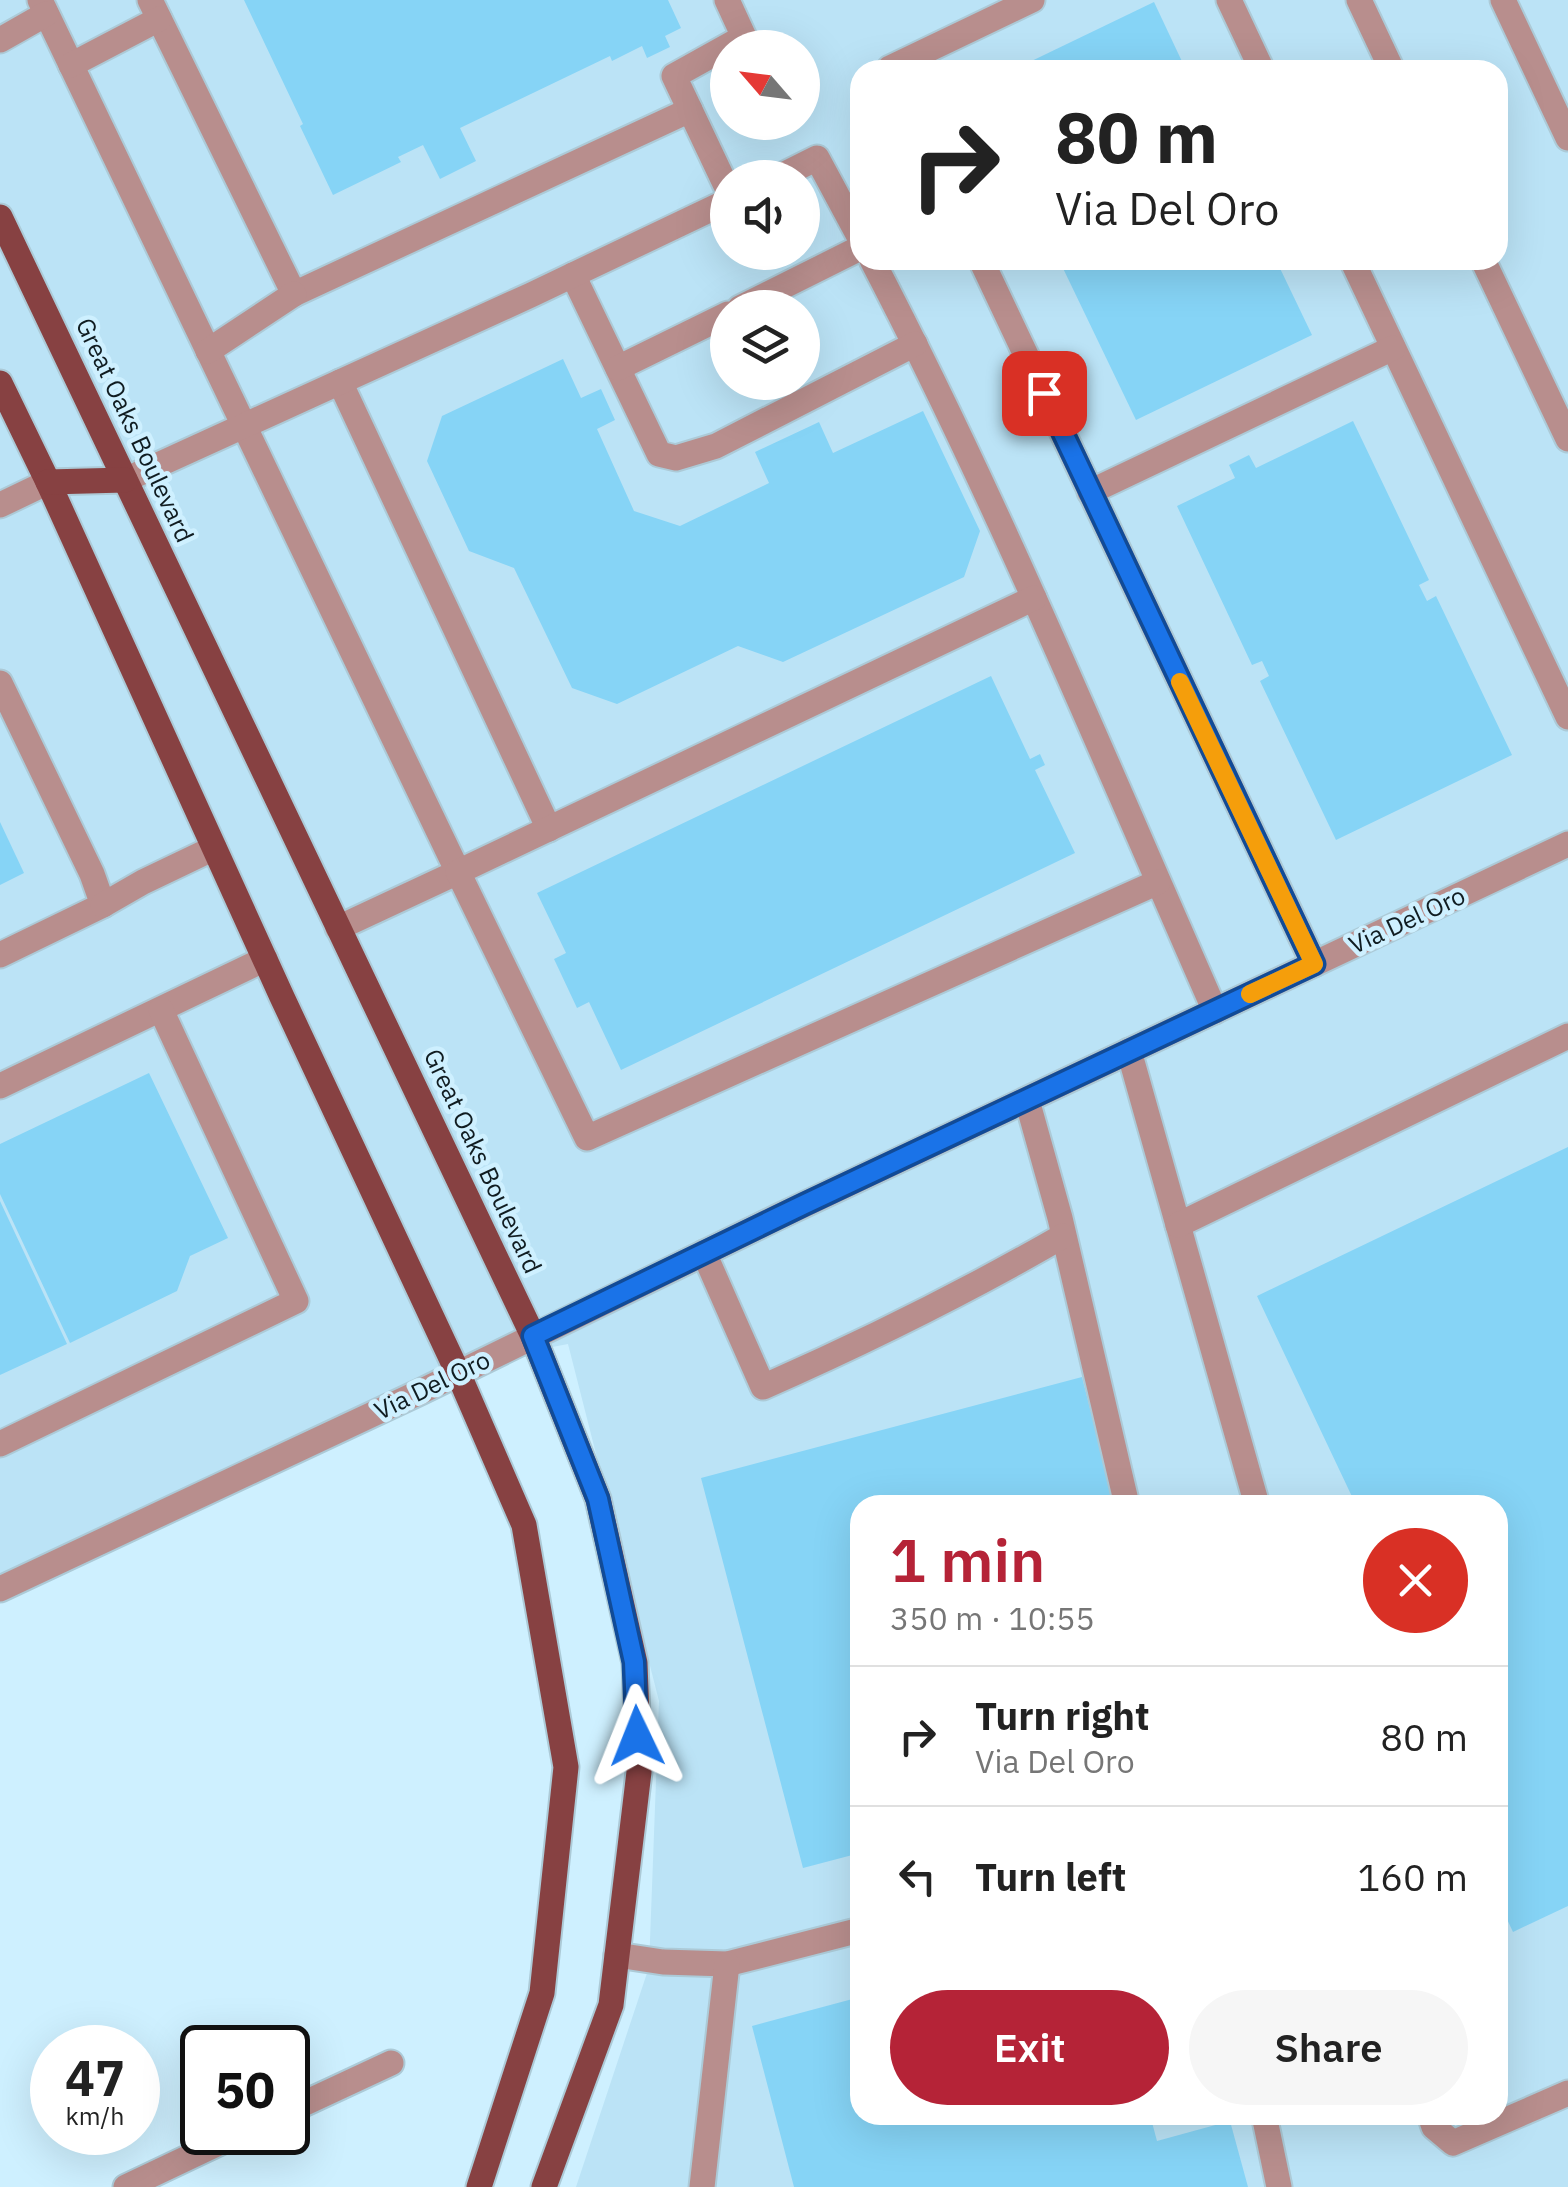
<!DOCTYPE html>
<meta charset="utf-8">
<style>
:root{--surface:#fff;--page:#f6f6f6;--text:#222;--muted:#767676;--line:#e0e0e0;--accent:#b52337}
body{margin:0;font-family:"IBM Plex Sans",sans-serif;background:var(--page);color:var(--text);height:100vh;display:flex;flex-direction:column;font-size:38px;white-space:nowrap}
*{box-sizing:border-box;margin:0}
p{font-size:32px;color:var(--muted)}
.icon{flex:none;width:55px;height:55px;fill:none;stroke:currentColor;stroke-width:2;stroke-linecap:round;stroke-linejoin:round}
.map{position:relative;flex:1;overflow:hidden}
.sheet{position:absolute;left:850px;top:1495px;width:658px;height:630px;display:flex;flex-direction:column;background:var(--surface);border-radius:30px;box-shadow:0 10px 40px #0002}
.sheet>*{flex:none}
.guide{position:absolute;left:850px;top:60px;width:658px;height:210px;border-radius:30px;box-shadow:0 10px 40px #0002;background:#fff;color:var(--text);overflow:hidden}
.needle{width:65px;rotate:298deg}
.buttons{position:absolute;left:710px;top:30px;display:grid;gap:20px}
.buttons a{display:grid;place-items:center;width:110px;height:110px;border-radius:50%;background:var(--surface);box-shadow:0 10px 40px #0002;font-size:50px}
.speed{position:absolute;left:30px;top:2025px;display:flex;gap:20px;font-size:50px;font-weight:700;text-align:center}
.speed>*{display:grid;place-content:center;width:130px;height:130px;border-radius:50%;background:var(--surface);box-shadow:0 10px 40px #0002;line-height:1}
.speed small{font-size:25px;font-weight:400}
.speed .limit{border:5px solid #111;border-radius:15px;background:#fff;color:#111}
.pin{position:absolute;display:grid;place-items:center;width:85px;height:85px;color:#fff;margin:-42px;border-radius:20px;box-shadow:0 5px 15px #0006}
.me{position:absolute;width:110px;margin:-55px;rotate:358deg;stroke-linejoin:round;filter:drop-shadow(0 0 8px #0008)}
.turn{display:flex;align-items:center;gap:35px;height:210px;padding:0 40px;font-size:45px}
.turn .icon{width:130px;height:130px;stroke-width:2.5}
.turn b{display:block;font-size:70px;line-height:85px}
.round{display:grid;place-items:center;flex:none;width:105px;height:105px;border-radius:52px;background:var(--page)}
.headline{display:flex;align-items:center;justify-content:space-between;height:170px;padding:0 40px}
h1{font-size:60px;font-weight:600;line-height:75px;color:var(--accent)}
.action{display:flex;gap:20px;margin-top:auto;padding:20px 40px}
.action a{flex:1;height:115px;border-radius:60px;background:var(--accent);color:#fff;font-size:40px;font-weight:600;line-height:115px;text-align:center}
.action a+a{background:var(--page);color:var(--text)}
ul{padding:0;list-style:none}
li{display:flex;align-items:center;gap:30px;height:140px;padding:0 40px;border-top:2px solid var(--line)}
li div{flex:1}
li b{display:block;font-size:38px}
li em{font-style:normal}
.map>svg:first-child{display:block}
.built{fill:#bbe3f6;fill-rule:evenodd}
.building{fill:#86d4f6}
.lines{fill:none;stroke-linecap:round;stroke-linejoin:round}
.minor-casing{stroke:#accad7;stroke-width:29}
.major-casing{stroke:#accad7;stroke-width:29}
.minor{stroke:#b88e8d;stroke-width:25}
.major{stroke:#874142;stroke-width:25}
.route-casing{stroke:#114b97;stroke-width:25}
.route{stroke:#1a73e8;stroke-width:18}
.slow{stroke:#f59e0b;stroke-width:18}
.labels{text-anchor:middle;stroke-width:9;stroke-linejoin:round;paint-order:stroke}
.street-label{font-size:25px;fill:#101c21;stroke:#cef0ff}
</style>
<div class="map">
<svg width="1568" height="2187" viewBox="0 0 1568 2187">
<rect width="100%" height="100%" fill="#cef0ff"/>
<path class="built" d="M0 0H1568V2187H576L649 1967 659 1701 568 1344 516 1354 0 1578ZM728 48H802V122H728ZM860 70H1498V260H860ZM728 178H802V252H728ZM728 308H802V382H728ZM860 1505H1498V2115H860Z"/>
<g class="building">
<path d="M244 0H668L681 28 665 36 670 47 647 58 642 46 612 61 610 56 460 128 476 161 440 179 423 145 398 157 401 162 333 195 300 126 303 124Z"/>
<path d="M1154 2 1186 70H1013Z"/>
<path d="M1064 260H1276L1312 335 1136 420 1060 262Z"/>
<path d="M563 359 581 398 601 389 615 420 597 429 634 511 680 526 769 483 755 452 819 422 833 453 923 411 980 531 964 577 783 662 738 646 617 704 572 688 514 568 469 551 427 461 442 416Z"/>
<path d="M1353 421 1429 580 1419 585 1427 601 1436 596 1512 755 1336 840 1260 681 1269 676 1262 661 1252 665 1177 506 1235 478 1229 465 1249 455 1256 468Z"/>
<path d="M991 676 1030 759 1040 754 1045 765 1035 770 1075 853 621 1070 589 1002 577 1008 554 959 566 953 537 893Z"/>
<path d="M0 822 24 873 0 885Z"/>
<path d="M149 1073 228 1238 190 1256 177 1291 70 1343 0 1194V1144Z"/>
<path d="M1568 1147V1906L1513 1932 1498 1900V1505H1356L1257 1296Z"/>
<path d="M0 1201 67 1344 0 1375Z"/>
<path d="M1082 1377 1102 1456 1107 1455 1118 1505H860V1853L803 1868 701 1478Z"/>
<path d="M860 1997V2115H1150L1157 2141 1230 2121 1248 2187H794L752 2026Z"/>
</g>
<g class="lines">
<g class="minor-casing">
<g id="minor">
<path d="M40 0 458 872 338 928"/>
<path d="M150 0 294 294 690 110"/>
<path d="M727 0 744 37 674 76 728 190"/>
<path d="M1229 0 1262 70"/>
<path d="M1359 0 1392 70"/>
<path d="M1503 0 1568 138"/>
<path d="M0 40 46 14"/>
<path d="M71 65 159 19"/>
<path d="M891 70 890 68 1032 0"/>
<path d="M777 178 817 158 860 238"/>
<path d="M872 260C999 504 1104 759 1215 1011"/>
<path d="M981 260 1314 964"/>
<path d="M1352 260 1568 717"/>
<path d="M1483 260 1568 439"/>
<path d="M573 275 659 454 676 458 716 446 915 344"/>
<path d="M740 308 860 248"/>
<path d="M208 351 294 294"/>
<path d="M618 368 728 314"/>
<path d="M340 382 549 829"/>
<path d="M125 480 531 295 728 201"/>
<path d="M1090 492 1393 348"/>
<path d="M0 505 48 482"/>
<path d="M1034 598 458 872 587 1138 1158 882"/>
<path d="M0 683 92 874 103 905 0 955"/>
<path d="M103 905 143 882 214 848"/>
<path d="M1129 1051 1257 1505"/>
<path d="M0 1086 265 959"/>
<path d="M1027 1100 1060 1218 1127 1505"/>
<path d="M1178 1225 1568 1036"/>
<path d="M704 1253 763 1387C865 1342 966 1292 1063 1236"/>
<path d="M0 1444 296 1301 161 1010"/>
<path d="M0 1589 420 1392 778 1217 1568 844"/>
<path d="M617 1955 663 1962 727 1964 860 1930"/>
<path d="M288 2111 391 2063"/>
<path d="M1264 2115 1279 2187"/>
<path d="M1430 2115 1434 2127 1453 2143 1568 2093"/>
<path d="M126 2187 242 2132"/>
<path d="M702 2187 727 1964"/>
</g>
</g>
<g class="major-casing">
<g id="major">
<path d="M0 217 533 1336 598 1499 635 1663 639 1772 611 2005 544 2187"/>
<path d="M0 383 48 482 282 997 458 1373 524 1525 566 1767 542 1993 479 2187"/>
<path d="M48 482 125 480"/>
</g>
</g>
<use href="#minor" class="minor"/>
<use href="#major" class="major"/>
</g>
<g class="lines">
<g class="route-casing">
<path id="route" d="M637 1736 634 1662 598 1499 533 1336 805 1204 1314 964 1044 393"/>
</g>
<use href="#route" class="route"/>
<path class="slow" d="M1180 682 1314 964 1250 994"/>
</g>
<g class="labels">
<g class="street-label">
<text transform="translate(135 430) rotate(65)" y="9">Great Oaks Boulevard</text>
<text transform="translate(1407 920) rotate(-25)" y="9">Via Del Oro</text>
<text transform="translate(483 1161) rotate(65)" y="9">Great Oaks Boulevard</text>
<text transform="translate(432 1385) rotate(-26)" y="9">Via Del Oro</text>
</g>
</g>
</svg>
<div class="buttons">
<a><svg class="needle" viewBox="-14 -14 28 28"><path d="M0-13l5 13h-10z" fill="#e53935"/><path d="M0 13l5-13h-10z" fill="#767676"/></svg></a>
<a><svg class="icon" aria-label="sound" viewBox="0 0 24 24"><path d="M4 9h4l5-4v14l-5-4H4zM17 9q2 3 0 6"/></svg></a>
<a><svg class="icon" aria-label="layers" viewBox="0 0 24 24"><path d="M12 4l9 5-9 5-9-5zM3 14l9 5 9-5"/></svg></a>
</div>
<div class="speed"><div>47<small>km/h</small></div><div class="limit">50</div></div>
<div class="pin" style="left:1044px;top:393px;background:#d93025"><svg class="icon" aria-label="arrive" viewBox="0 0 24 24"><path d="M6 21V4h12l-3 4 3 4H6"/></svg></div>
<svg class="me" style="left:637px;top:1736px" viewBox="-20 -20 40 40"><path d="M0-17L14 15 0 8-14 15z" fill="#1a73e8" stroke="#fff" stroke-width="4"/></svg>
<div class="guide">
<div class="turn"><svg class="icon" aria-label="right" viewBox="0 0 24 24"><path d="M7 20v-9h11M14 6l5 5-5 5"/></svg><div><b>80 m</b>Via Del Oro</div></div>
</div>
<section class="sheet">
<div class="headline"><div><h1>1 min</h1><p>350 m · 10:55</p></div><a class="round" style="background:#d93025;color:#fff"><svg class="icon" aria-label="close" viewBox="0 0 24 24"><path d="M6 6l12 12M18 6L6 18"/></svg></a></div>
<ul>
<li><svg class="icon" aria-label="right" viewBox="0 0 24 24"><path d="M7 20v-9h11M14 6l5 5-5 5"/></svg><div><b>Turn right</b><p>Via Del Oro</p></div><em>80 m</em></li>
<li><svg class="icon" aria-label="left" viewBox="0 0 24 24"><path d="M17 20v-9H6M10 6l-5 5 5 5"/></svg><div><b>Turn left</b></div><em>160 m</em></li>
</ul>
<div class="action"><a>Exit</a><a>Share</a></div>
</section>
</div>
